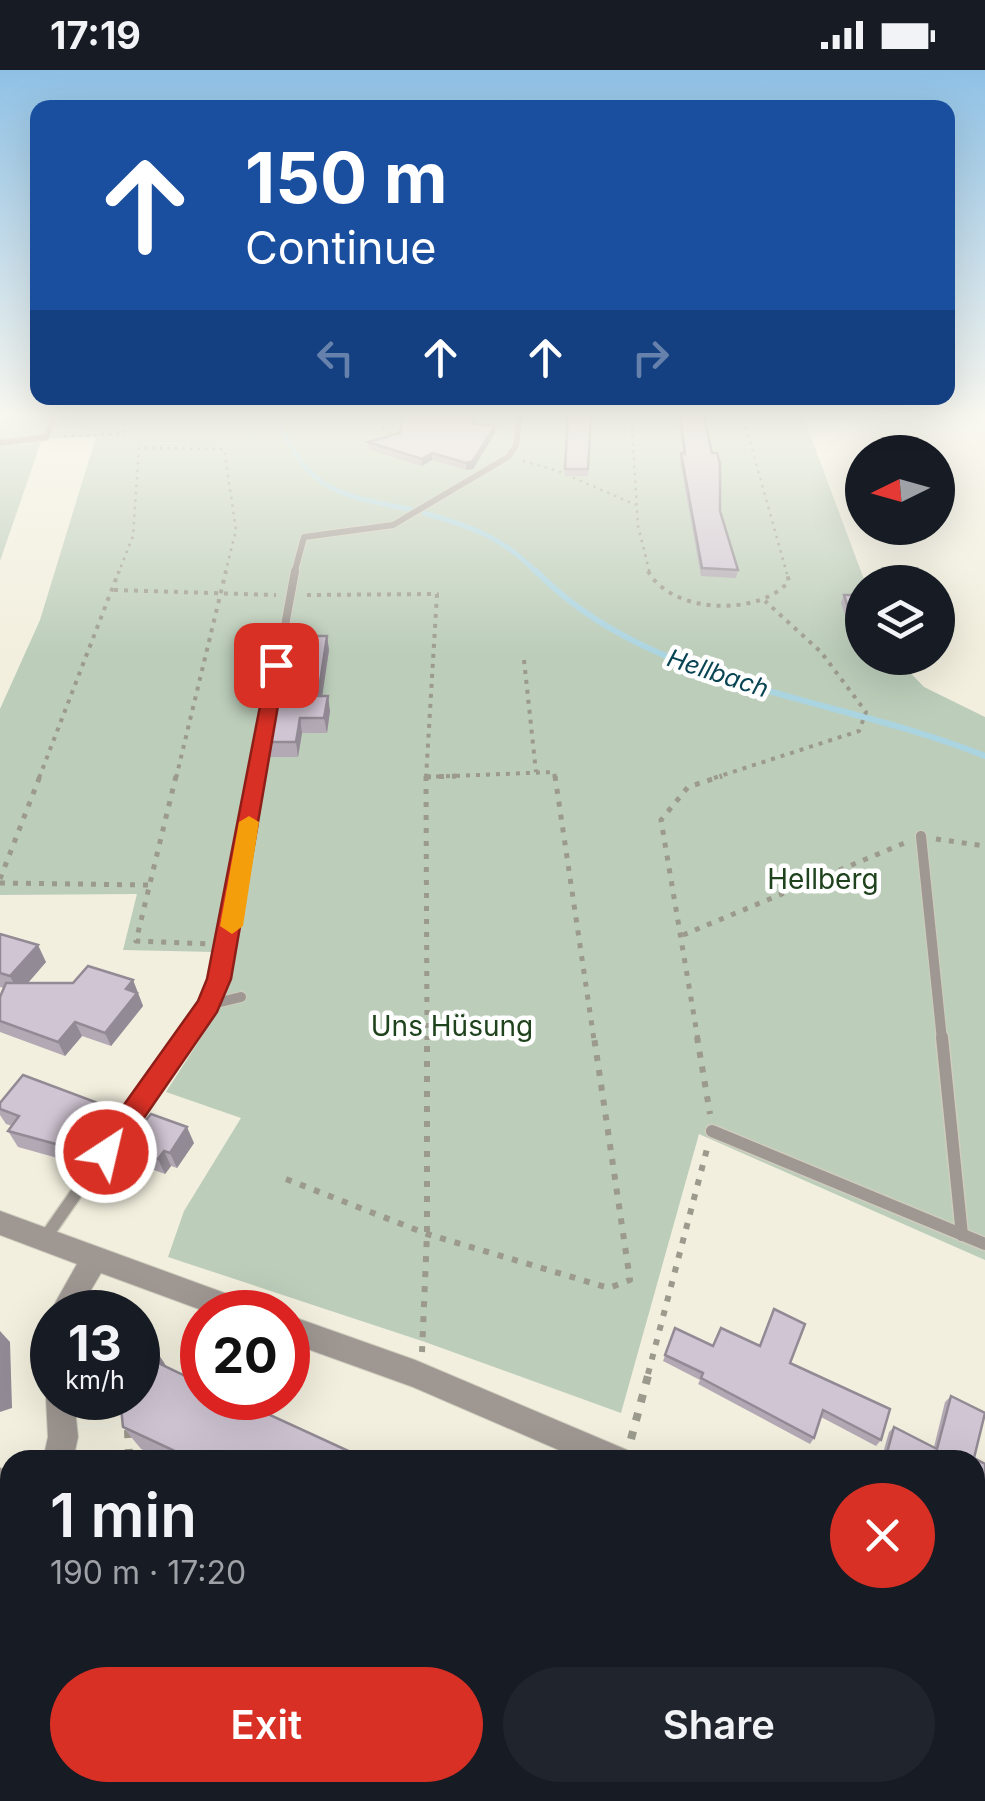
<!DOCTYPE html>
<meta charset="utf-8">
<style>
:root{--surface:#171b24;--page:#20242c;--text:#f1f3f6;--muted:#9ea1a6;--accent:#d93025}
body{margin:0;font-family:Inter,sans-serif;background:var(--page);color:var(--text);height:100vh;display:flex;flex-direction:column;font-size:38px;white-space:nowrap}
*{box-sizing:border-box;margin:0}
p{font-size:32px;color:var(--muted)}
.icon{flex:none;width:55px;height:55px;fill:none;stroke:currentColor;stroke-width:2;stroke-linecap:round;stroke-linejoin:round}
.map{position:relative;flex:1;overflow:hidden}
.details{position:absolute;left:0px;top:1380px;width:985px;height:352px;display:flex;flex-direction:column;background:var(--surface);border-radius:30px 30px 0 0;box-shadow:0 10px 40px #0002}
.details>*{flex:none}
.top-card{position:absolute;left:30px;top:30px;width:925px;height:305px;border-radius:20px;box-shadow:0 10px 40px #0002;background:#1a4fa0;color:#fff;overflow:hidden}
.needle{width:65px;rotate:265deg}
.tools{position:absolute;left:845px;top:365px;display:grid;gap:20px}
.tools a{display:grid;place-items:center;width:110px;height:110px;border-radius:50%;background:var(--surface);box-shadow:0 10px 40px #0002;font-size:50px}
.speed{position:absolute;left:30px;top:1220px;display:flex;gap:20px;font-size:50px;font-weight:700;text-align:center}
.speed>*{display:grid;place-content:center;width:130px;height:130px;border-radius:50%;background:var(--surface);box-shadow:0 10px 40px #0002;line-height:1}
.speed small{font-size:25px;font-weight:400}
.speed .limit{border:15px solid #d22;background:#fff;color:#111}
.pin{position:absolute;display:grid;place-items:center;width:85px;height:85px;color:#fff;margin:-42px;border-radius:20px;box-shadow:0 5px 15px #0006}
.me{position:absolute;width:110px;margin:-55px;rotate:35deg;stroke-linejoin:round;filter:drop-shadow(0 0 8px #0008)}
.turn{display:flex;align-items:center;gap:35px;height:210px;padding:0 50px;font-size:45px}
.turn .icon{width:130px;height:130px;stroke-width:2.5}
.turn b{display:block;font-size:70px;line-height:85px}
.lanes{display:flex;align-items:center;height:95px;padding:0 50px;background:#0003;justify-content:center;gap:50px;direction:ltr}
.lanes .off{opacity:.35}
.round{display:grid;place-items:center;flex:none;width:105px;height:105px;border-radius:52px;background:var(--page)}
.overview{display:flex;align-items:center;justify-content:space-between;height:170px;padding:0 50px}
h1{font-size:60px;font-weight:600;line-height:75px}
.cta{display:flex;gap:20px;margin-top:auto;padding:20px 50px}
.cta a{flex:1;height:115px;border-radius:60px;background:var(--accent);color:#fff;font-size:40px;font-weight:600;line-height:115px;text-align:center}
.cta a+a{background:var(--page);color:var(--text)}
.status{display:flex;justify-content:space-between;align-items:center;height:70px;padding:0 50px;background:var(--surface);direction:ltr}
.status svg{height:28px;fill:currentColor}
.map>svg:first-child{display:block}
.green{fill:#bccdba}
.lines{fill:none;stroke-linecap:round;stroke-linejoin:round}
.stream-far1{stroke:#abd4e1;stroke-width:5}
.stream{stroke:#abd4e1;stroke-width:6}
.service-far3-casing{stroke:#cfcdbe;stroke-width:8}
.service-far2-casing{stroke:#cfcdbe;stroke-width:10}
.service-far1-casing{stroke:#cfcdbe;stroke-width:12}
.service-casing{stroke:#cfcdbe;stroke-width:15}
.minor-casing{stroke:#cfcdbe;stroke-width:2}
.path-far4{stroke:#9c9a8d;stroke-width:2.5;stroke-dasharray:2.5 5;stroke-linecap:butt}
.path-far3{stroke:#9c9a8d;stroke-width:4;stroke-dasharray:4 6;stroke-linecap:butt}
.path-far2{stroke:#9c9a8d;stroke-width:5;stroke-dasharray:5 8;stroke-linecap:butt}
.path-far1{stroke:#9c9a8d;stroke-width:6;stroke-dasharray:6 9;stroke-linecap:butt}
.path{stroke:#9c9a8d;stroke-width:8;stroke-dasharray:8 11;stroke-linecap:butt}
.service-far3{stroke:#9e9792;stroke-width:6}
.service-far2{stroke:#9e9792;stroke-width:8}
.service-far1{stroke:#9e9792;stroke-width:10}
.service{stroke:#9e9792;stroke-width:12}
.minor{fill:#9e9792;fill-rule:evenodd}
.wall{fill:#b3a9b5}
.shaded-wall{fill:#928a94}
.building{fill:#d0c5d3;stroke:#928a94;stroke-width:2.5}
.route{fill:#d93025;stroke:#8d1f18;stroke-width:2.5}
.slow{fill:#f59e0b}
.labels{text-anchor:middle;stroke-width:9;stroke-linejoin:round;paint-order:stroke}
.far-water-label{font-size:25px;font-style:italic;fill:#094554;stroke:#fff}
.park-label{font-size:28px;fill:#1f431c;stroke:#fff}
</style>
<div class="status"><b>17:19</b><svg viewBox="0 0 49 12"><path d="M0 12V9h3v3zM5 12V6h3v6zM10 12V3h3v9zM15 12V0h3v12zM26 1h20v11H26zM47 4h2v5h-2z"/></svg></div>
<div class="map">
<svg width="985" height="1731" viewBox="0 0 985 1731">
<rect width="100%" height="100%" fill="#f2efde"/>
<g class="green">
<path d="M0 343H802L865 512 862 588H896L924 617 985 647V1190L699 1064 621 1343 425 1272 168 1187 184 1141 241 1048 166 1022 222 935 286 579 272 580 215 882 123 880 137 824 0 825V639L40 550 96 367 42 369 0 491Z"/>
<path d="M476 1723 864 1722V1723L862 1731H472Z"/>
</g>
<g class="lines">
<g class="stream-far1">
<path d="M275 343C307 422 335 424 413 440"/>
<path d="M424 443C472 457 503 467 538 504"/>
</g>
<path class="stream" d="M536 501C651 619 838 626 985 686"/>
<g class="service-far3-casing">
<g id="service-far3">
<path d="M0 373 46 367 54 343"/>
<path d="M294 504 304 467 393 455 508 387 516 376 520 343"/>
</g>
</g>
<g class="service-far2-casing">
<path id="service-far2" d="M257 708 295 501"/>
</g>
<g class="service-far1-casing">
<g id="service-far1">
<path d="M921 766 942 970"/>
<path d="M208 935 241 927"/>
<path d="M184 970C237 894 242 795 258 706"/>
</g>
</g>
<g class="service-casing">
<g id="service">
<path d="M942 967 962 1165"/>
<path d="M712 1061 985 1174"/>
<path d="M45 1168 185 967"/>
</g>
</g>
<g class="minor-casing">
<g id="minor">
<path d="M0 1141 241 1229 251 1233 254 1242H207L101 1203 78 1242H52V1249L50 1242 77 1194 0 1165Z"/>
<path d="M288 1245 415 1290 627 1380 632 1390H582L413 1317 288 1272Z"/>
<path d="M52 1317V1328H74L78 1367 73 1390H43L48 1367 46 1328Z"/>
<path d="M0 1398 10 1402V1433L0 1429Z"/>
<path d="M975 1578 985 1582V1617L975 1613Z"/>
<path d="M886 1722H922L921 1731H885Z"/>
</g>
</g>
<g class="path-far4">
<path d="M380 343 383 359 400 367"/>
<path d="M631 343 638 456 650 504"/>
<path d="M742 343 787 504"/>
<path d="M64 366 123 364 128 343"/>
<path d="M523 391 558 401 636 435"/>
<path d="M118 504 133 466 139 378 224 379 236 460 225 504"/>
</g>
<g class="path-far3">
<path d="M648 501C671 544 760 547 789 511L786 501"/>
<path d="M114 520 276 525"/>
<path d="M307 525 437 524 426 708"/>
<path d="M524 590 536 702"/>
<path d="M426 707 554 702 555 708"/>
<path d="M39 708 119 501"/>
<path d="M176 708 226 501"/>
<path d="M714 708 859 661 866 642 821 582 765 531"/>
</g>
<g class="path-far2">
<path d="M176 706 136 871 210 874"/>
<path d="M426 706 427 970"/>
<path d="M555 706 594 970"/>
<path d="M426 707 456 706"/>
<path d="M936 769 985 776"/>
<path d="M0 809 40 706"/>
<path d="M0 813 150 815"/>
<path d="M683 865 907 772"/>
<path d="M698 970 661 750 688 717 722 706"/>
</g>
<g class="path-far1">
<path d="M697 967 710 1044"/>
<path d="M286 1109 427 1164 609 1218 630 1210 594 967"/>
<path d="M422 1282 427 1164V967"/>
<path d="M648 1304 707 1079"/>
</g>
<g class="path">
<path d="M128 1360 129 1388 134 1390"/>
<path d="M631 1369 649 1302"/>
</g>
<use href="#service-far3" class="service-far3"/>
<use href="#service-far2" class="service-far2"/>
<use href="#service-far1" class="service-far1"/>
<use href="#service" class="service"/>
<use href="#minor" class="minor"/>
</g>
<g class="wall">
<path d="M476 343 474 354 495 363 473 399 466 400 432 390 422 396 369 380 368 372Z"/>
<path d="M567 343H591L588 406H565L568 354Z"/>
<path d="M678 343H703L720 441 738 500 736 508 701 506 680 391 681 383 683 384Z"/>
<path d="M844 525H862V568L853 567 841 533Z"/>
<path d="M327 566 329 580 322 626 330 641 327 663H302L298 687H269L266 672 296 614Z"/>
<path d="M0 864 46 892 28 913H73L133 910 143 936 111 976 82 966 65 986 0 962V927L4 918 0 917Z"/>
<path d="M0 1033 114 1052 100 1071 89 1068 72 1092 18 1077 8 1061 12 1056 6 1054 0 1045Z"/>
<path d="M112 1063 194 1073 177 1098 171 1096 165 1104 135 1093 129 1082 120 1079Z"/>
<path d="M774 1239 790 1293 881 1370 876 1376 821 1347 814 1368 810 1374 698 1314 700 1310 663 1291 675 1258 713 1276H759Z"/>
<path d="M167 1297 368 1390H165L141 1379 123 1357Z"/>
<path d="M951 1326 974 1388 985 1394V1466L975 1460V1390H881L889 1362 894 1357 934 1377 945 1332Z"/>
</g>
<g class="shaded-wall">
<path d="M495 356V363L473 399 466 400V393Z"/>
<path d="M432 383V390L422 396V389Z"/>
<path d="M327 566 329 580 320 641 318 626Z"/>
<path d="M328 626 330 641 327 663 324 648Z"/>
<path d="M300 648 302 663 298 687 296 672Z"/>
<path d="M38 875 46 892 19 923 10 906Z"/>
<path d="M133 910 143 936 111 976 105 963 126 919Z"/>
<path d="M75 952 82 966 65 986 58 972Z"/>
<path d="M106 1036 114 1052 100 1071 92 1056Z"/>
<path d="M81 1052 89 1068 72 1092 63 1076Z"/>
<path d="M187 1057 194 1073 177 1098 170 1083Z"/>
<path d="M164 1081 171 1096 165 1104 158 1089Z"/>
<path d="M0 1261 10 1272 12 1338 0 1342Z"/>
<path d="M154 1277 170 1302 156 1292Z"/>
<path d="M10 1640V1651L0 1648V1644Z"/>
<path d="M0 1714 10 1720V1722H14L24 1728 22 1731H5L0 1720Z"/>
<path d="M421 1722H424L426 1726 424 1731H418Z"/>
</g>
<g class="building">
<path d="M404 343H475L473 354 495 356 473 391 466 393 432 383 422 389 368 372 400 363Z"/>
<path d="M568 343H591L588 399H565Z"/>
<path d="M680 343H703L712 383H717L720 394V441L738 500 702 498 681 383 685 384Z"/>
<path d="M844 525H862V560L855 559Z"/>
<path d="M304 566H327L318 626H328L324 648H300L296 672H266L277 615 296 614Z"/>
<path d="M0 864 38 875 10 906 0 903Z"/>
<path d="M88 896 133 910 126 919 137 923 105 963 75 952 58 972 0 951V927L6 913H73Z"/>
<path d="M23 1005 106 1036 92 1056 81 1052 63 1076 8 1061 19 1046 0 1039V1033Z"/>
<path d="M126 1043 146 1050 151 1044 187 1057 170 1083 164 1081 158 1089 127 1078 132 1070 112 1063Z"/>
<path d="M774 1239 805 1254 790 1293 890 1339 881 1370 823 1340 814 1368 701 1308 703 1303 665 1285 675 1258 713 1276 721 1258 760 1276Z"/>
<path d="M154 1277 156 1292 202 1314V1328H233L368 1390H194L123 1357 120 1328H138V1284Z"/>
<path d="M951 1326 985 1343 974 1388 985 1394V1457L975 1452V1390H885L894 1357 937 1379Z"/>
<path d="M0 1509 10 1514V1640L0 1644Z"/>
<path d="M0 1720 9 1725 5 1731H0Z"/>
<path d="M209 1722H421L418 1731H224Z"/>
</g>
<linearGradient id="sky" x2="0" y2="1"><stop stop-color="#8fc1e5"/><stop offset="0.59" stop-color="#f9f8f0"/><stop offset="1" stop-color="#f9f8f0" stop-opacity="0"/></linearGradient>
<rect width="985" height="585" fill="url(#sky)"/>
<path class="route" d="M276 590 285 595 231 909 217 942 115 1090 106 1094 96 1090 92 1082 96 1074 198 931 207 909 268 595Z"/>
<path class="slow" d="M249 746 259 752 243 856 232 864 220 856 239 752Z"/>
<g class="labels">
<g class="far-water-label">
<text transform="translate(718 603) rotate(18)" y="9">Hellbach</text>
</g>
<g class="park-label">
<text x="823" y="819">Hellberg</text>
<text x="452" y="966">Uns Hüsung</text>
</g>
</g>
</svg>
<div class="tools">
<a><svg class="needle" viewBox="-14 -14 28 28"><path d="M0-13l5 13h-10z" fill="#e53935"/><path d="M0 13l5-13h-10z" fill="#9ea1a6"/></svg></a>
<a><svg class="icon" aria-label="layers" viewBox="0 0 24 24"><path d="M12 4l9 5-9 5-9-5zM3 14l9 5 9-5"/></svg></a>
</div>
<div class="speed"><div>13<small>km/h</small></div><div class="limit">20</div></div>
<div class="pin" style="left:276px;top:595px;background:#d93025"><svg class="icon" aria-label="arrive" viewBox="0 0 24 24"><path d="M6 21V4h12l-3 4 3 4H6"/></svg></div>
<svg class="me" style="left:106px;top:1082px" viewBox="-20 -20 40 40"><circle r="17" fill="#d93025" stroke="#fff" stroke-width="3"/><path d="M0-11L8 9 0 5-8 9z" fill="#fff"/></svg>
<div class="top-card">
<div class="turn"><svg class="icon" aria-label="ahead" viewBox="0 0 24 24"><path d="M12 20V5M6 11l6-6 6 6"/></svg><div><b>150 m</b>Continue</div></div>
<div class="lanes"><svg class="icon off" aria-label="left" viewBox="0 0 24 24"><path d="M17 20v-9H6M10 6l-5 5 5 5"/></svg><svg class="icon" aria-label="ahead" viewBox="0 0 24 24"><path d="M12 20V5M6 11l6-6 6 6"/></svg><svg class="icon" aria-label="ahead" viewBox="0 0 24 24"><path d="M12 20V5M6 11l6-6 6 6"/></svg><svg class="icon off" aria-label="right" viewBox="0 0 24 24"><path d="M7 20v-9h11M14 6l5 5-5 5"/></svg></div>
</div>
<section class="details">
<div class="overview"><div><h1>1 min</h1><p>190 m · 17:20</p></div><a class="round" style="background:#d93025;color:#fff"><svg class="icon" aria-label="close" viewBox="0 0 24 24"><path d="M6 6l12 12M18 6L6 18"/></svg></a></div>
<div class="cta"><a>Exit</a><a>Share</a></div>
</section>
</div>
